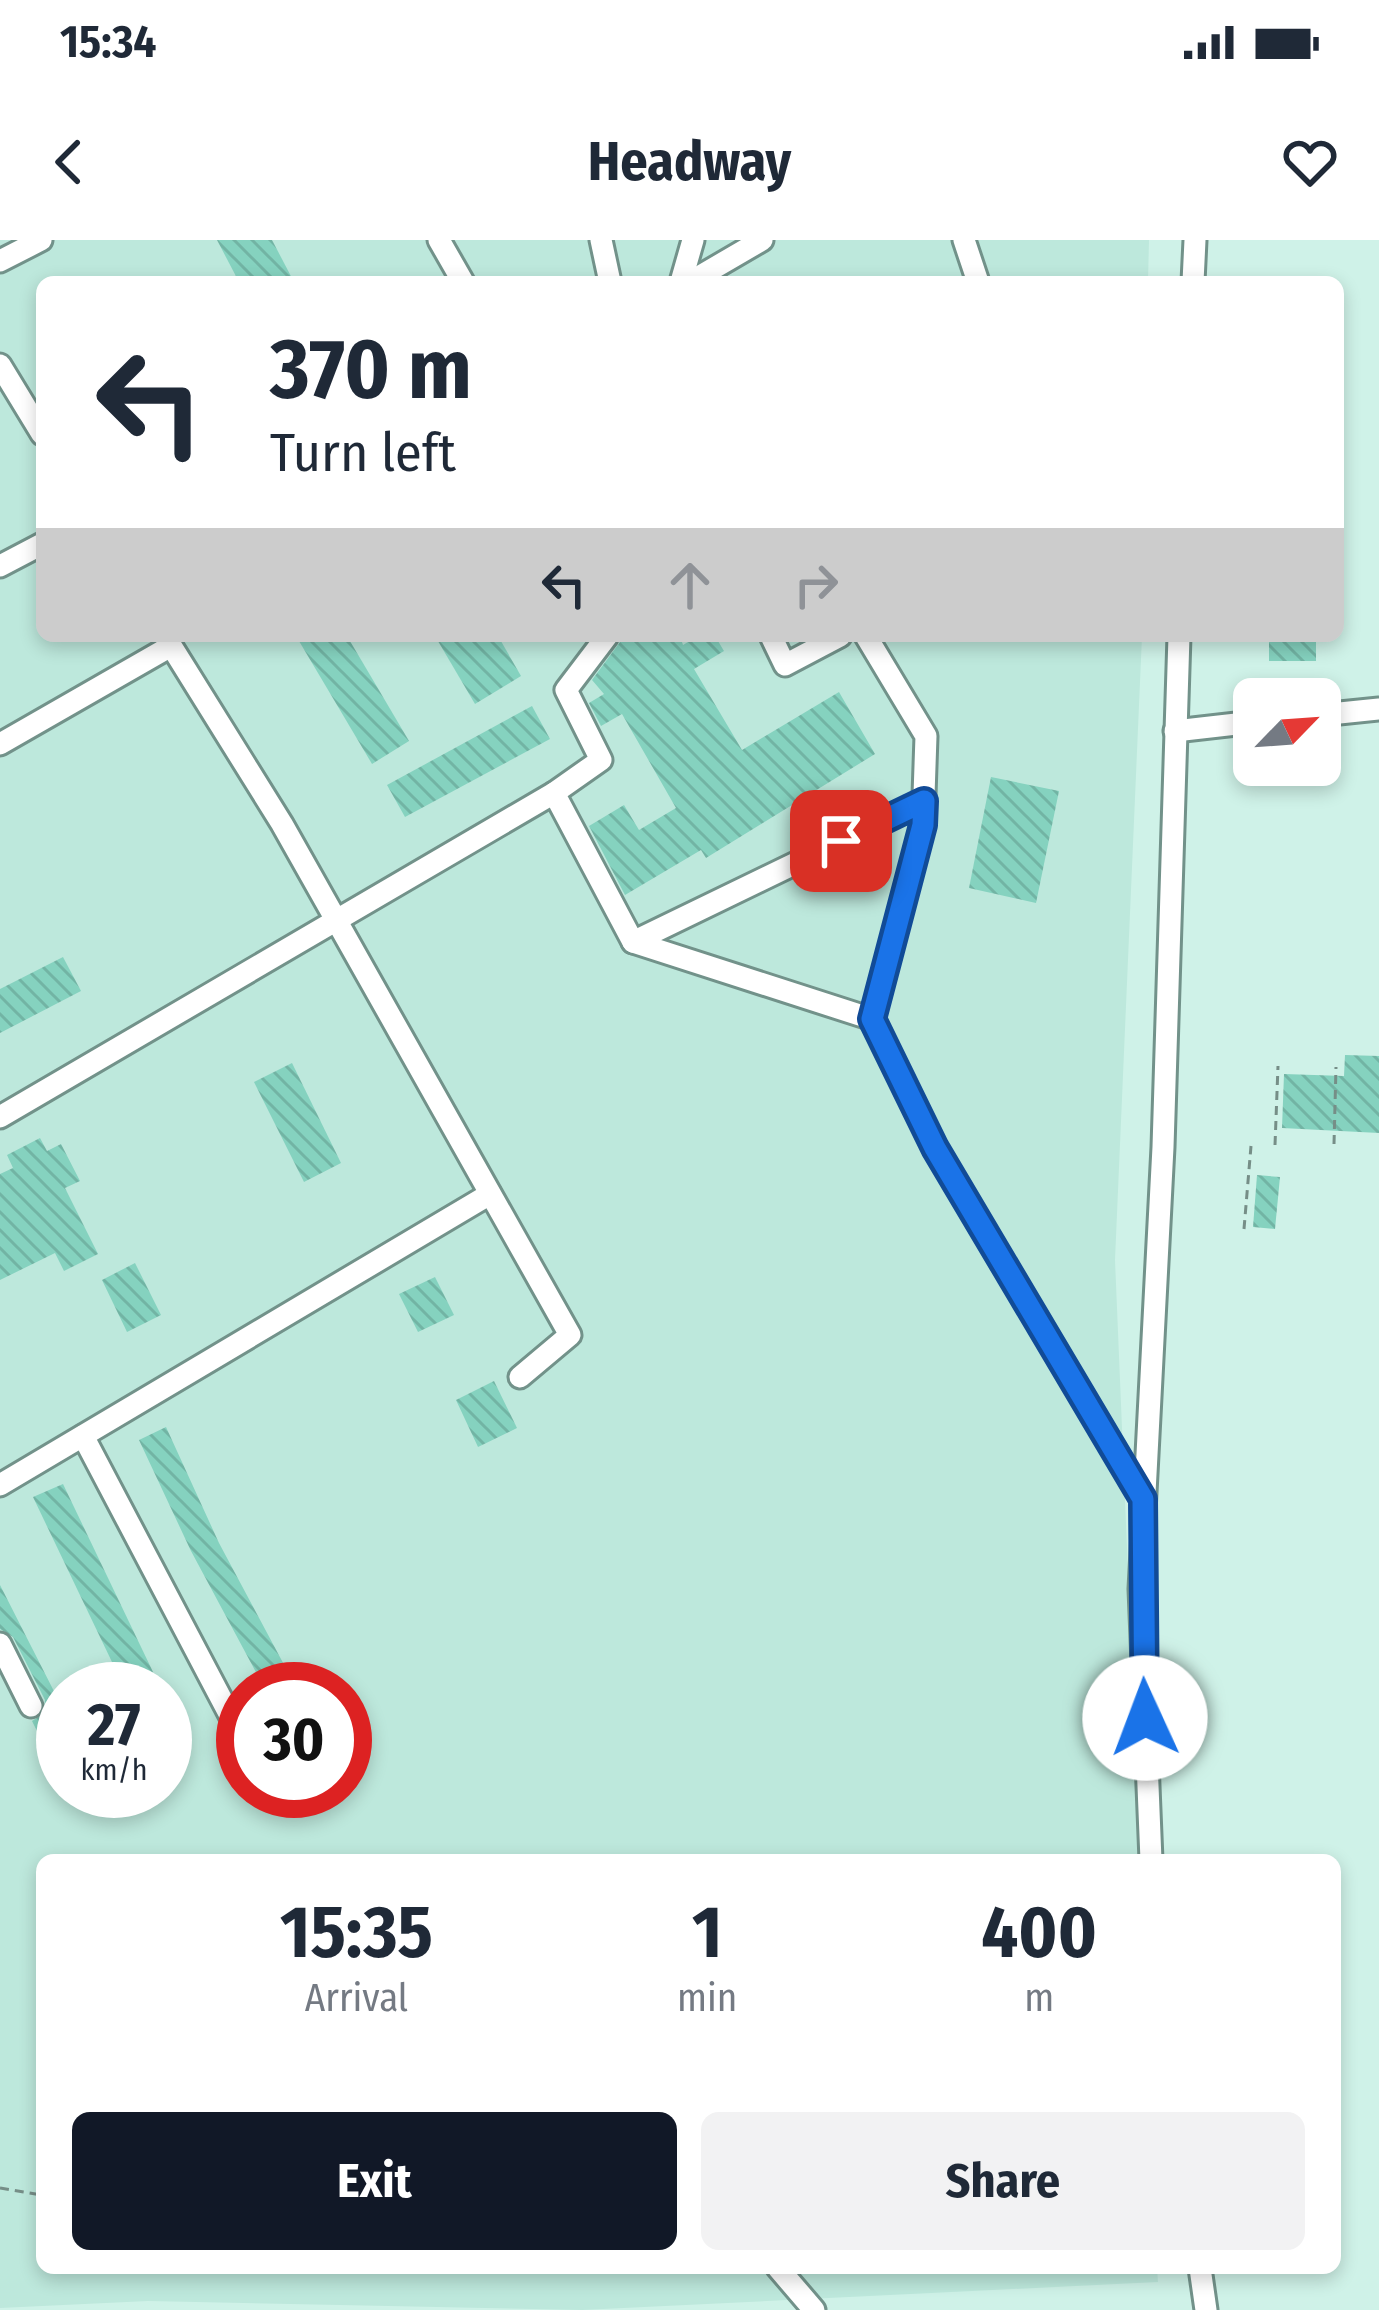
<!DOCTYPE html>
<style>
:root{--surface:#fff;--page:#f2f2f3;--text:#1f2937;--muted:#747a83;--accent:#111827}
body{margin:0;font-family:"Fira Sans Condensed",sans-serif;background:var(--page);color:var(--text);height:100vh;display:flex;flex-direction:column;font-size:45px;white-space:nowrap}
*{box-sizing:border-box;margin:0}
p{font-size:39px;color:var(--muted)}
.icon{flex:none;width:66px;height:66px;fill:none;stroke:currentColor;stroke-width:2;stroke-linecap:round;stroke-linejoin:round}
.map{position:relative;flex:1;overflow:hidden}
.drawer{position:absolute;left:36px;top:1614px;width:1305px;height:420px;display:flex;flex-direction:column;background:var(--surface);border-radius:18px;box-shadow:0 6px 18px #0003}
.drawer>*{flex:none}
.banner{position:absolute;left:36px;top:36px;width:1308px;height:366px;border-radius:18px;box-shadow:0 6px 18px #0003;background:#fff;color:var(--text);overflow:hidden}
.needle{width:78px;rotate:65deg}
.fabs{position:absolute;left:1233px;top:438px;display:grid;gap:24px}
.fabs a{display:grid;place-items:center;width:108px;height:108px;border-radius:18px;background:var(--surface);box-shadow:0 6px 18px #0003;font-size:60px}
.speed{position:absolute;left:36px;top:1422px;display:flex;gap:24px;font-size:60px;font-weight:700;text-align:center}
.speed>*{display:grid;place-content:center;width:156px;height:156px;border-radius:50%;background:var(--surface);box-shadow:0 6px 18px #0003;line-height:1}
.speed small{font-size:30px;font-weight:400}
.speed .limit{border:18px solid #d22;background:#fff;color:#111}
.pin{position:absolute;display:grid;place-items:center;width:102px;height:102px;color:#fff;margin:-51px;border-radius:24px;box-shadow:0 6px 18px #0006}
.me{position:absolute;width:132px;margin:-66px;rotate:358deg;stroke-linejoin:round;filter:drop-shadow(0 0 9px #0008)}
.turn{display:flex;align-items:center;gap:42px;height:252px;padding:0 36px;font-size:54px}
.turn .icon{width:156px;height:156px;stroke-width:2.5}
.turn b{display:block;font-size:84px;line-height:102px}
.lanes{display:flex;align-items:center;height:114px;padding:0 36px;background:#0003;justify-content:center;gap:60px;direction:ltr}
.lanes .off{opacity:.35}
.eta{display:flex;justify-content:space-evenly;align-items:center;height:204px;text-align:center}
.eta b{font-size:72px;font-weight:700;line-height:84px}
.primary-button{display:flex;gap:24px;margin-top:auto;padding:24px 36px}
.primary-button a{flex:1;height:138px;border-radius:18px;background:var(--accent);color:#fff;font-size:48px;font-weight:700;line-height:138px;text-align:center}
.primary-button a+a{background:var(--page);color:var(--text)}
.status{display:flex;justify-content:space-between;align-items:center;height:84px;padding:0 60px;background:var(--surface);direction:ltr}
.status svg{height:33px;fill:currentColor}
header{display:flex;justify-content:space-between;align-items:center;height:156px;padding:0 36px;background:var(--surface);font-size:54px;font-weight:700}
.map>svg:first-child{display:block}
.built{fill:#bde8dc;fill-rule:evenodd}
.building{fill:url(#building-back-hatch)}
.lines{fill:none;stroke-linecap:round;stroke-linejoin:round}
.minor-casing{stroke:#72928a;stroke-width:27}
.path{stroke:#768e87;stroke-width:3;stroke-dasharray:9 6;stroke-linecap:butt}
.minor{stroke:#fff;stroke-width:21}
.route-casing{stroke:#114b97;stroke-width:30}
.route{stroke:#1a73e8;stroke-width:21}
</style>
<div class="status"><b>15:34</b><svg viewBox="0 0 49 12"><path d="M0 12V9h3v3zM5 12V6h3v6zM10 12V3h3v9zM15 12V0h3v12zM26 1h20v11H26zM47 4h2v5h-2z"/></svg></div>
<header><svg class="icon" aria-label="back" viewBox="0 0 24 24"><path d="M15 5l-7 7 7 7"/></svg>Headway<svg class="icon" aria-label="heart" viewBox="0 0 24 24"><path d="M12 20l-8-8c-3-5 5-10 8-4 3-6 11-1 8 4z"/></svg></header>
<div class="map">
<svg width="1379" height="2070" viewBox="0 0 1379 2070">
<defs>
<pattern id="building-back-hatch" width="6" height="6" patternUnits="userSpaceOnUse" patternTransform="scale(3)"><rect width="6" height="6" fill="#85d2bf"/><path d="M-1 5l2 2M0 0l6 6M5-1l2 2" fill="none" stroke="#72b4a4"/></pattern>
</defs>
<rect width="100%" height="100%" fill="#cff2e8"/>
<path class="built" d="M0 0H1149L1148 42H42V396H1142L1115 1020 1140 1620H42V2028H1157L1158 2042 582 2070 148 2061 0 2068ZM63 1449H165V1551H63ZM243 1449H345V1551H243Z"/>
<g class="building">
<path d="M217 0H272L294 42H239Z"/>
<path d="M296 396H347L409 501 372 524Z"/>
<path d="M435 396H498L521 436 475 464Z"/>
<path d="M632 396H680L683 405 698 396H715L724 411 694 429 742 510 839 452 875 514 706 618 701 610 625 655 589 586 624 565 639 590 676 568 622 474 601 486 589 463 604 454 592 440 620 402Z"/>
<rect x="1269" y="396" width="47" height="25"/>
<path d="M532 466 550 499 405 577 387 545Z"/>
<path d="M991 537 1059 551 1036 663 969 648Z"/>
<path d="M63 717 81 751 0 793V749Z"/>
<path d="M1345 815 1379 816V893L1282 888 1284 834 1344 836Z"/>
<path d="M292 823 341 923 304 942 254 842Z"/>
<path d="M40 898 47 911 61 904 80 941 65 948 98 1014 64 1031 55 1013 0 1040V934L13 928 7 915Z"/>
<path d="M1257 935 1280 937 1275 989 1253 987Z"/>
<path d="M135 1023 161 1075 127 1092 102 1040Z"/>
<path d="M435 1037 454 1075 418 1092 399 1054Z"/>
<path d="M494 1141 517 1188 478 1207 456 1160Z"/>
<path d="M166 1187 219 1303 297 1449H265L191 1311 139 1200Z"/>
<path d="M63 1244 153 1432 123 1445 33 1257Z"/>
<path d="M0 1345 63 1469V1479L37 1491 32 1481 44 1473 45 1460 13 1397 0 1389Z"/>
</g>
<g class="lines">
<g class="minor-casing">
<g id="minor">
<path d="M439 0 463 42"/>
<path d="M601 0 610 42"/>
<path d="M964 0 978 42"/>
<path d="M0 21 41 0"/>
<path d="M681 42 693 0"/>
<path d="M690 42 762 0"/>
<path d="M1193 42 1195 0"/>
<path d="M0 125 42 194"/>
<path d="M0 326 42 304"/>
<path d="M165 396 282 584 570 1095 520 1137"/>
<path d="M607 396 566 450 601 520 554 553 633 702 872 779"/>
<path d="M771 396 785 425 840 396"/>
<path d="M866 396 926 496 923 585 872 779 935 908 1143 1258"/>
<path d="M1320 475 1379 469"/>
<path d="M1175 491 1254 482"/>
<path d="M0 504 171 406"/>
<path d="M633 702 924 561"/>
<path d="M0 877 554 553"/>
<path d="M83 1196 243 1500"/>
<path d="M0 1245 490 954"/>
<path d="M0 1404 31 1466"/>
<path d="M1151 1620 1140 1349 1163 907 1179 396"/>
<path d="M778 2028 814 2070"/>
<path d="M1200 2028 1206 2070"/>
</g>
</g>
<g class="path">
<path d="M1334 904 1336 827"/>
<path d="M1275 905 1278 826"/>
<path d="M1244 989 1251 906"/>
<path d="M0 1948 42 1955"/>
</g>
<use href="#minor" class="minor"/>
</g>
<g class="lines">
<g class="route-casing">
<path id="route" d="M841 601 924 561 923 585 872 779 935 908 1143 1259 1145 1478"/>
</g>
<use href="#route" class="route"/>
</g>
</svg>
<div class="fabs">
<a><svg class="needle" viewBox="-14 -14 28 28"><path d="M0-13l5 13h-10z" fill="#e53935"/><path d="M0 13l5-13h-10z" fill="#747a83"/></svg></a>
</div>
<div class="speed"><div>27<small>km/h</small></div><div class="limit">30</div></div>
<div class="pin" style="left:841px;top:601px;background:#d93025"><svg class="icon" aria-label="arrive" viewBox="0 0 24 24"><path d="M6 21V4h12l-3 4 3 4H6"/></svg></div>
<svg class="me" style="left:1145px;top:1478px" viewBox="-20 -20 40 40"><circle r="19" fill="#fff"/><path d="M0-13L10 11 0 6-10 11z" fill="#1a73e8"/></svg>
<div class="banner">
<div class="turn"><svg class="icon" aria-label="left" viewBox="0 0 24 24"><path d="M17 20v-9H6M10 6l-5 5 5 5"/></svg><div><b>370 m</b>Turn left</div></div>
<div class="lanes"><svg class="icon" aria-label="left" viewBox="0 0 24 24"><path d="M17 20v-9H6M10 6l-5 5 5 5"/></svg><svg class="icon off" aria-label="ahead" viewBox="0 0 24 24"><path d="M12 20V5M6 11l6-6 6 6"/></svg><svg class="icon off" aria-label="right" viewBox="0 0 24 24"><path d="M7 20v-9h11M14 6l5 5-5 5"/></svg></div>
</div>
<section class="drawer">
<div class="eta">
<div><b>15:35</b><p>Arrival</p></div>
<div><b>1</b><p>min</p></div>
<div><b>400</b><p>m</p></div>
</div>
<div class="primary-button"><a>Exit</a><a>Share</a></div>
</section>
</div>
